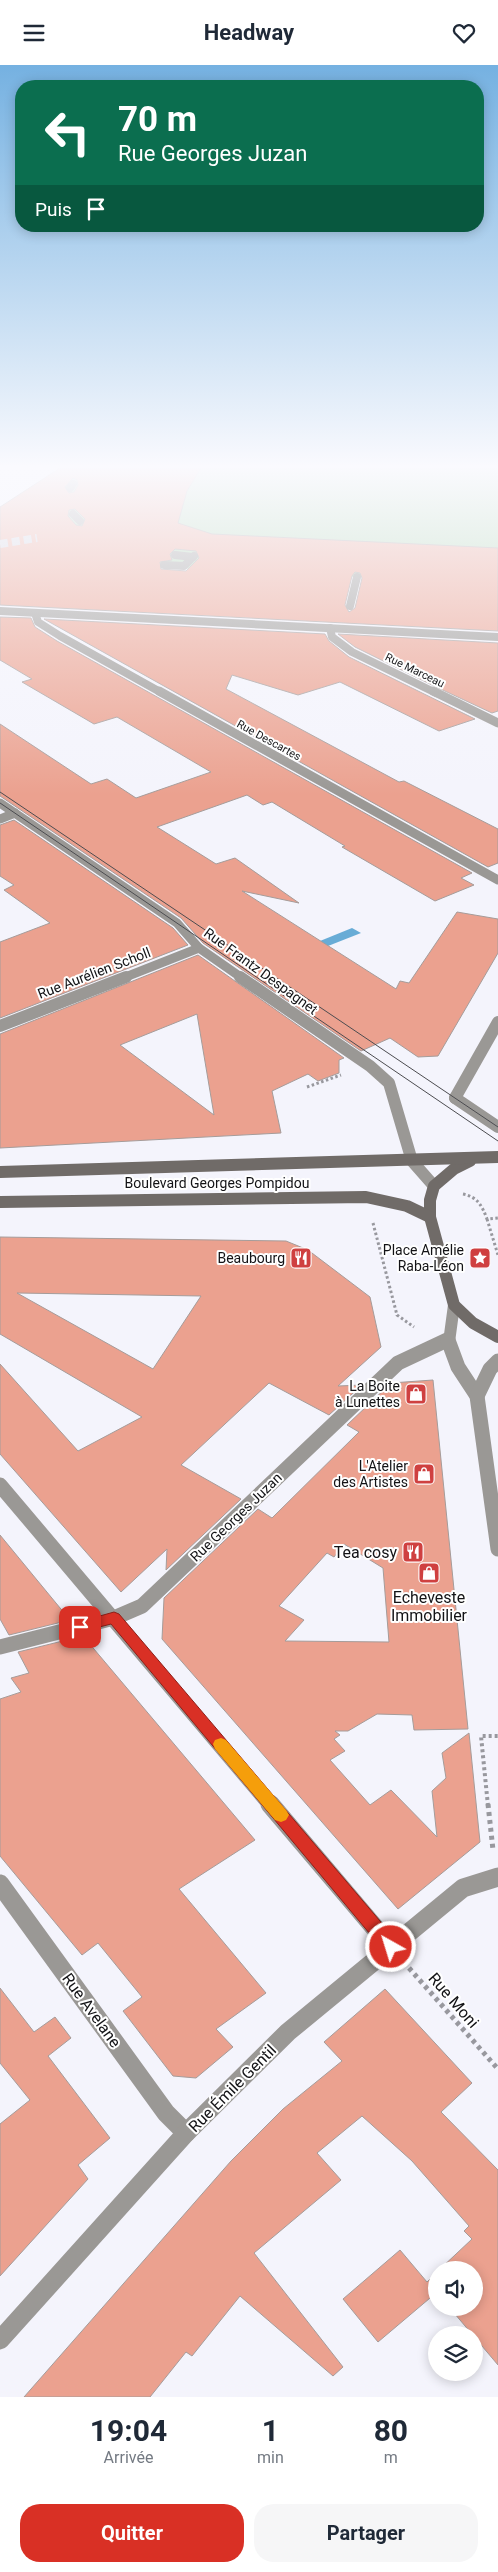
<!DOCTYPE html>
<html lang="fr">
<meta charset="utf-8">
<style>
:root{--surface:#fff;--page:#f6f6f7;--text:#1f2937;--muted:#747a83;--accent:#d93025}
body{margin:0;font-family:Roboto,sans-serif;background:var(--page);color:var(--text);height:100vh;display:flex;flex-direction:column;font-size:19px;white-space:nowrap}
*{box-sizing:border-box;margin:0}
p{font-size:16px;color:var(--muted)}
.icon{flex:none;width:28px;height:28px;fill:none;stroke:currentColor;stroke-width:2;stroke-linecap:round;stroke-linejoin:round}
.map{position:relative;height:2332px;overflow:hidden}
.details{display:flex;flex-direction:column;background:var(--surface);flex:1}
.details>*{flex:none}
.top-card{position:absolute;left:15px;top:15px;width:469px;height:152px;border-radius:20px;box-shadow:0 2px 12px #0003;background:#0b6e4f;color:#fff;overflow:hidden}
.fabs{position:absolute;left:428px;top:2196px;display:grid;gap:10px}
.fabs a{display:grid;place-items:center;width:55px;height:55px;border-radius:50%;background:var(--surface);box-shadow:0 2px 12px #0003;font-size:25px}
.pin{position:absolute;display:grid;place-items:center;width:42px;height:42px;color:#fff;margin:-21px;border-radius:10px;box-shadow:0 2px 8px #0006}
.me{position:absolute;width:55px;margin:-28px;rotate:321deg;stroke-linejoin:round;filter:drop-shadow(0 0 4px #0008)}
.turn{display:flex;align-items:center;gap:18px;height:105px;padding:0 20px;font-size:22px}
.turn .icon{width:65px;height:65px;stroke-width:2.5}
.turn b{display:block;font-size:35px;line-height:42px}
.then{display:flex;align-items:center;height:48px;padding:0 20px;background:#0003;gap:10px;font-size:19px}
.eta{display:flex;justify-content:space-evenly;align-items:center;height:85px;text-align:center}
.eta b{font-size:30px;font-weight:700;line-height:35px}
.action{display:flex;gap:10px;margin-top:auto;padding:10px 20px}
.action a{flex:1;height:58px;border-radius:20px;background:var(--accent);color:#fff;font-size:20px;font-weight:700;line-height:58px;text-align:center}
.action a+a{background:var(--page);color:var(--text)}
header{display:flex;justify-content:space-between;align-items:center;height:65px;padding:0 20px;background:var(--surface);font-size:22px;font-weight:700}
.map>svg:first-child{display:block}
.green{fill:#afd5af}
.water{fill:#68acd6}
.building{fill:#eba18f;stroke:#a59c9a;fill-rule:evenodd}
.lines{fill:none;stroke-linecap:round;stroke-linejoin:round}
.pedestrian-tunnel{stroke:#d2d2da;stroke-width:8;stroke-dasharray:8 4;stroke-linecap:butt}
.path-far2{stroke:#98989e;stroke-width:3;stroke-dasharray:2.5 2.5;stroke-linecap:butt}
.path-far1{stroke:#98989e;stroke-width:4;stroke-dasharray:3 3;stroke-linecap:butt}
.path{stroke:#98989e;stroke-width:5;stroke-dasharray:4 4;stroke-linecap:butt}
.service{stroke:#9a9895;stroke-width:12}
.pedestrian{stroke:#9a9895;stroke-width:8}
.minor-far4{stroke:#9a9895;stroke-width:8}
.minor-far3{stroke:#9a9895;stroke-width:9}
.minor-far2{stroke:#9a9895;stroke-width:12}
.minor-far1{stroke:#9a9895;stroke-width:15}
.minor{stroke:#9a9895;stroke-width:19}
.tertiary-far1{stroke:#9a9895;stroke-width:12}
.tertiary{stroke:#9a9895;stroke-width:15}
.secondary{stroke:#706b68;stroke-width:12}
.tram{stroke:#4c4c50;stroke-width:1}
.route{fill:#d93025;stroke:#8d1f18}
.slow{fill:#f59e0b}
.labels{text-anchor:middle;stroke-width:4;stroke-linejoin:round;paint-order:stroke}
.far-street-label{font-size:11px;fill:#131316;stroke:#fff}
.street-label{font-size:14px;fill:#131316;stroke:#fff}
.poi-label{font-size:14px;fill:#131316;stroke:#fff;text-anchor:end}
.near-poi-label{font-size:16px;fill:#131316;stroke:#fff;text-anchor:end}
.near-street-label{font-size:16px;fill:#131316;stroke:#fff}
</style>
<header><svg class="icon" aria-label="menu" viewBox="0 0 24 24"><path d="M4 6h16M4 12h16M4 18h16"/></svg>Headway<svg class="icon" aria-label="heart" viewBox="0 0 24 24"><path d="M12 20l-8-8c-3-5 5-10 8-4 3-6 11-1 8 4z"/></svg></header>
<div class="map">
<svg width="498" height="2332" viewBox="0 0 498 2332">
<rect width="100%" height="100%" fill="#f4f4fc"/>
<path class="green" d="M69 403H498V519L14 495 0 447Z"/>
<path class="water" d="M352 863 361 868 328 881 320 876Z"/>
<g class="building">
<path d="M60 403H201L187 426 178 458 212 469 498 483V566L0 540V442ZM73 413 77 415 78 420 74 427 69 428 65 422ZM75 444 85 454 82 461 76 460 68 451 69 445ZM175 484 196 486 199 493 186 506 161 504 160 497 172 495 170 489ZM355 507 360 508 362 513 355 543 349 547 345 540 352 511Z"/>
<path d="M0 552 31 553 35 562 57 576 472 808 461 813 474 820 435 836 342 782 345 781 272 737 263 740 247 730 157 762 216 799 235 793 299 838 242 826 396 924 400 916 409 918 457 847 498 854V888L438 991 418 992 390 973 361 986 203 878 181 853 0 731V659L91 719 107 714 136 733 211 707 117 652 94 659 22 617 32 614 0 595Z"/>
<path d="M44 554 325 569 329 576 349 592 475 654 439 666 340 617 298 630 232 610 226 624 399 717 404 716 498 764V798L488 802Z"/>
<path d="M338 569 498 578V646L492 648 432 620 355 582Z"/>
<path d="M14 755 173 863 188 880 0 953V877L50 858 4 825 14 820 0 811V760Z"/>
<path d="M198 890 344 993 339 995V1008L318 1016 308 1009 272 1026 281 1068 0 1083V969ZM197 949 214 1050 120 980Z"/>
<path d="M0 1172 286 1176 308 1185 370 1232 381 1282 338 1321 362 1320 329 1350 269 1318 181 1400 241 1434 166 1505 167 1484 121 1527 0 1389V1299L78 1386 142 1352 0 1269ZM17 1228 201 1231 153 1304Z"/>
<path d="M433 1315 468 1664 414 1665 412 1650 377 1649 348 1666H335L340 1670 334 1674 345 1686 330 1695 370 1740 391 1725 437 1772 432 1726 446 1713 442 1688 469 1668 480 1777 398 1844 162 1574 164 1533 258 1444 272 1453 359 1367 347 1360 391 1318ZM344 1479 383 1503 389 1577 285 1576 304 1555 279 1541 327 1488 334 1492Z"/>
<path d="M0 1470 37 1515 70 1555 9 1570 0 1554Z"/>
<path d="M83 1571 255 1775 179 1824 266 1928 216 1964 233 1982 196 2013 173 2011 123 1946 142 1932 98 1878 82 1890 0 1791V1634L21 1627 11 1613 29 1608 18 1587Z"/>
<path d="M0 1923 34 1967 55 1952 71 1973 48 1991 110 2073 78 2100 88 2114 0 2211V2059L30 2035 0 1998Z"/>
<path d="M385 1924 472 2018 441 2047 498 2105V2300L449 2242H474V2205H439L472 2174 464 2166 469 2161 412 2096 362 2051 317 2088 341 2115 254 2188 343 2302 333 2311 240 2231 192 2291 186 2287 150 2332H24L231 2096 283 2044 342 1996 324 1977Z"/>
<path d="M400 2185 427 2217 436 2208V2228L378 2277 343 2234Z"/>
</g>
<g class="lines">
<path class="pedestrian-tunnel" d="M0 479 37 473"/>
<g class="path-far2">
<path d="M307 1022 341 1010"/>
<path d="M463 1129C478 1132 482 1141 487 1154L498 1153"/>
<path d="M487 1154 498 1190"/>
<path d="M373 1158 397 1250 414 1262"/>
</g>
<path class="path-far1" d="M488 1741 481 1671H498"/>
<g class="path">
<path d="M488 1739 493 1785"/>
<path d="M409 1903 498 2004"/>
</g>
<path class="service" d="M455 1033 498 1062"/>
<g class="pedestrian">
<path d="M70 423 73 419"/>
<path d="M73 449 80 456"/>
<path d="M175 490 193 492"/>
<path d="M164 500 184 501 194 491"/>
<path d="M350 541 357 512"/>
</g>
<g class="minor-far4">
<path d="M0 546 498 572"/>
<path d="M35 548 38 557 60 571 162 628"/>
<path d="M330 563 332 572 352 587 436 628"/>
</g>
<g class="minor-far3">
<path d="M159 626 498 815"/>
<path d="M433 626 498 658"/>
<path d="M0 738 177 858 199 883 242 913"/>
<path d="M0 754 15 748"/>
<path d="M123 913 199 883"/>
</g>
<g class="minor-far2">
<path d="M240 912 370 1001 389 1018 412 1096 434 1121"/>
<path d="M0 961 126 912"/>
<path d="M455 1033 498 957"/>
<path d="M444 1277 448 1275"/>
</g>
<g class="minor-far1">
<path d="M0 1420 271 1741"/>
<path d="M0 1582 114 1553 142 1541 398 1298 447 1275"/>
</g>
<g class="minor">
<path d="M270 1739 391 1882"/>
<path d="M0 1819 166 2048 186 2068"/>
<path d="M0 2275 186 2068 288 1967 463 1823 498 1812"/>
</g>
<path class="tertiary-far1" d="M449 1277 454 1240"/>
<g class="tertiary">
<path d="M448 1275 458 1302 477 1331 498 1484"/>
<path d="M477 1331 490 1304 498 1296"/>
</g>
<g class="secondary">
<path d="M470 1096 454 1104 434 1121 430 1135V1152L454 1240 473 1258 498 1272"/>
<path d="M0 1107 498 1092"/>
<path d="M0 1137 366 1132 407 1141 430 1152"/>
</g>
<g class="tram">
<path d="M0 727 498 1062"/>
<path d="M0 738 498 1076"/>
</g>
</g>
<linearGradient id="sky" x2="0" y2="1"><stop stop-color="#75b1e1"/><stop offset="0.55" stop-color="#fafafe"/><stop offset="1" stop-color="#fafafe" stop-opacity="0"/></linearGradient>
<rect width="498" height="730" fill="url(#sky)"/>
<path class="route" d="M114 1547 119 1549 397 1876 399 1882 397 1887 391 1889 385 1887 111 1559 80 1567 75 1566 73 1562 75 1558Z"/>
<path class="slow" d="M221 1673 226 1675 286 1745 289 1750 286 1755 281 1757 275 1755 215 1684 213 1679 215 1675Z"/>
<defs>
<g id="restaurant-square" transform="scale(1.125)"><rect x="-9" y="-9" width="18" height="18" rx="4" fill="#cf4040" stroke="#fff"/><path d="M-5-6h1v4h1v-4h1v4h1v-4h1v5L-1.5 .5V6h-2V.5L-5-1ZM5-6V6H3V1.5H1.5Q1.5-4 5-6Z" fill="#fff"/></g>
<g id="sight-square" transform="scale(1.125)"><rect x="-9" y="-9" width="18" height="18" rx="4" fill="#cf4040" stroke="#fff"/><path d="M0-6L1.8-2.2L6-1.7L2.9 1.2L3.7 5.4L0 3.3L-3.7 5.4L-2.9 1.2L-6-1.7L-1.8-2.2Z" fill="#fff"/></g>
<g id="shop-square" transform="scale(1.125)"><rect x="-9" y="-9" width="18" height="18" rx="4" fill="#cf4040" stroke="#fff"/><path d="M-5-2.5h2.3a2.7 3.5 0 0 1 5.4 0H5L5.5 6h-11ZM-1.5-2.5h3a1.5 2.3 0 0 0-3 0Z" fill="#fff"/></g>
</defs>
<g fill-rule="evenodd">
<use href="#restaurant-square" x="301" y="1193"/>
<use href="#sight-square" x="480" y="1193"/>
<use href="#shop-square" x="416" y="1329"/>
<use href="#shop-square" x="424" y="1409"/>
<use href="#restaurant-square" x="413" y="1487"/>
<use href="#shop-square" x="429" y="1508"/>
</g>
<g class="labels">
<g class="far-street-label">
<text transform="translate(415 605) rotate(26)" y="4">Rue Marceau</text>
<text transform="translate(269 675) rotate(29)" y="4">Rue Descartes</text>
</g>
<g class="street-label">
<text transform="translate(261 906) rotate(36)" y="5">Rue Frantz Despagnet</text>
<text transform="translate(94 908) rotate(-21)" y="5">Rue Aurélien Scholl</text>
<text x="217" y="1123">Boulevard Georges Pompidou</text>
<text transform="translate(236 1452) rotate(-44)" y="5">Rue Georges Juzan</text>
</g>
<g class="poi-label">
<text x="464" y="1190">Place Amélie<tspan x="464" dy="16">Raba-Léon</tspan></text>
<text x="285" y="1198">Beaubourg</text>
<text x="400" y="1326">La Boite<tspan x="400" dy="16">à Lunettes</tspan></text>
<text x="408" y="1406">L'Atelier<tspan x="408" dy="16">des Artistes</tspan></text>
</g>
<g class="near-poi-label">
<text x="397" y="1493">Tea cosy</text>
<text x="429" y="1538" text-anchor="middle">Echeveste<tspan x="429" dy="18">Immobilier</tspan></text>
</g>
<g class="near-street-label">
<text transform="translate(454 1935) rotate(49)" y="6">Rue Moni</text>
<text transform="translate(92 1945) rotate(54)" y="6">Rue Avelane</text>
<text transform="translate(232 2023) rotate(-45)" y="6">Rue Émile Gentil</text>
</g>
</g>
</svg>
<div class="fabs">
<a><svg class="icon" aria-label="sound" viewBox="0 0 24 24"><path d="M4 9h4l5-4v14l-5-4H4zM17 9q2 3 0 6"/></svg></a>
<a><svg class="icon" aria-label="layers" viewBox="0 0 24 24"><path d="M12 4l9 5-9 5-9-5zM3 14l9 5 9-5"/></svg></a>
</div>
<div class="pin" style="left:80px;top:1562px;background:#d93025"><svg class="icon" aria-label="arrive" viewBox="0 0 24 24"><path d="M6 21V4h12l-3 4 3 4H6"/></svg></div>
<svg class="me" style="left:391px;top:1882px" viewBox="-20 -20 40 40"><circle r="17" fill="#d93025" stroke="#fff" stroke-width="3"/><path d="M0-11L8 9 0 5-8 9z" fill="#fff"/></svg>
<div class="top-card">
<div class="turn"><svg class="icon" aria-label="left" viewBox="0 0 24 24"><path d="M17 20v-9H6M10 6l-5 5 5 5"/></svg><div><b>70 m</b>Rue Georges Juzan</div></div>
<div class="then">Puis<svg class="icon" aria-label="arrive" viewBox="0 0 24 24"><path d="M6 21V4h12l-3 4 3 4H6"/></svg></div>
</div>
</div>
<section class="details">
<div class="eta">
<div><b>19:04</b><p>Arrivée</p></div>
<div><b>1</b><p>min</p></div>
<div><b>80</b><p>m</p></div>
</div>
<div class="action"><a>Quitter</a><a>Partager</a></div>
</section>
